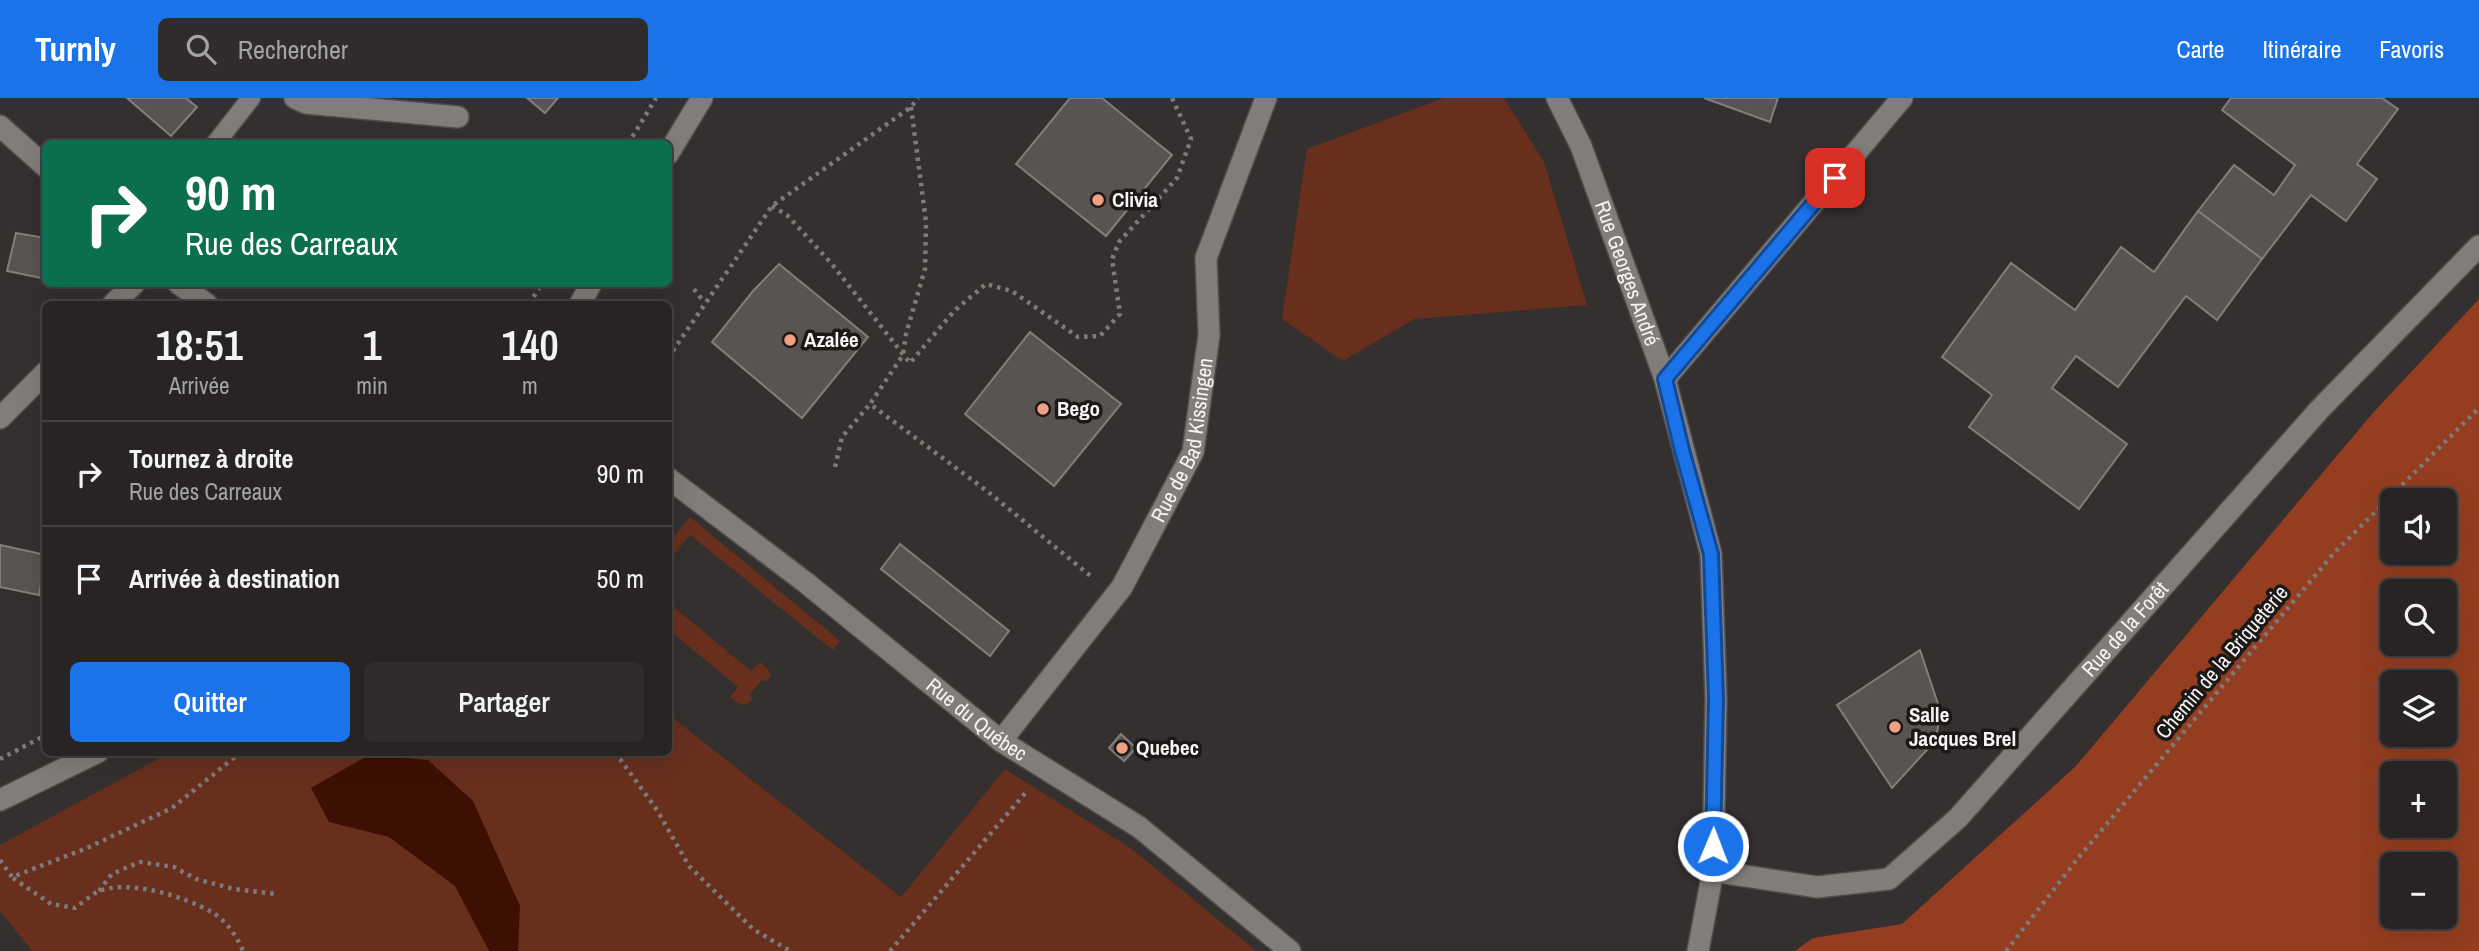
<!DOCTYPE html>
<html lang="fr">
<meta charset="utf-8">
<style>
:root{--surface:#272423;--page:#2f2c2b;--text:#f1f3f6;--muted:#a4a4a6;--line:#434141;--accent:#1a73e8}
body{margin:0;font-family:"Archivo Narrow",sans-serif;background:var(--page);color:var(--text);height:100vh;display:flex;flex-direction:column;font-size:26px;white-space:nowrap}
*{box-sizing:border-box;margin:0}
p{font-size:23px;color:var(--muted)}
.icon{flex:none;width:38px;height:38px;fill:none;stroke:currentColor;stroke-width:2;stroke-linecap:round;stroke-linejoin:round}
.map{position:relative;flex:1;overflow:hidden}
.sheet{position:absolute;left:42px;top:203px;width:630px;height:455px;display:flex;flex-direction:column;background:var(--surface);border-radius:10px;box-shadow:0 7px 28px #0002,0 0 0 2px var(--line)}
.sheet>*{flex:none}
.top-card{position:absolute;left:42px;top:42px;width:630px;height:147px;border-radius:10px;box-shadow:0 7px 28px #0002,0 0 0 2px var(--line);background:#0b6e4f;color:#fff;overflow:hidden}
.fabs{position:absolute;left:2380px;top:390px;display:grid;gap:14px}
.fabs a{display:grid;place-items:center;width:77px;height:77px;border-radius:10px;background:var(--surface);box-shadow:0 7px 28px #0002,0 0 0 2px var(--line);font-size:35px}
.pin{position:absolute;display:grid;place-items:center;width:60px;height:60px;color:#fff;margin:-30px;border-radius:14px;box-shadow:0 4px 10px #0006}
.me{position:absolute;width:77px;margin:-38px;rotate:1deg;stroke-linejoin:round;filter:drop-shadow(0 0 5px #0008)}
.turn{display:flex;align-items:center;gap:24px;height:147px;padding:0 28px;font-size:32px}
.turn .icon{width:91px;height:91px;stroke-width:2.5}
.turn b{display:block;font-size:49px;line-height:60px}
.eta{display:flex;justify-content:space-evenly;align-items:center;height:119px;text-align:center}
.eta b{font-size:42px;font-weight:600;line-height:49px}
.button{display:flex;gap:14px;margin-top:auto;padding:14px 28px}
.button a{flex:1;height:80px;border-radius:10px;background:var(--accent);color:#fff;font-size:28px;font-weight:600;line-height:80px;text-align:center}
.button a+a{background:var(--page);color:var(--text)}
ul{padding:0;list-style:none}
li{display:flex;align-items:center;gap:21px;height:105px;padding:0 28px;border-top:2px solid var(--line)}
li div{flex:1}
li b{display:block;font-size:26px}
li em{font-style:normal}
header{display:flex;align-items:center;gap:42px;box-sizing:border-box;height:98px;padding:0 35px;background:var(--accent);color:#fff}
header strong{font-size:33px}
nav{display:flex;gap:38px;margin-inline-start:auto;font-size:24px}
.search{width:490px;height:63px;background:var(--page);display:flex;align-items:center;gap:18px;box-sizing:border-box;padding:0 24px;border-radius:10px;color:var(--muted);font-size:26px}
.map>svg:first-child{display:block}
.green{fill:#682f1d}
.forest{fill:#943d20;fill-rule:evenodd}
.water{fill:#3e1003}
.building{fill:#595452;stroke:#837e7c;stroke-width:2}
.lines{fill:none;stroke-linecap:round;stroke-linejoin:round}
.lane-casing{stroke:#514d4c;stroke-width:21}
.street-casing{stroke:#514d4c;stroke-width:24}
.secondary-casing{stroke:#514d4c;stroke-width:24}
.path{stroke:#7e7a79;stroke-width:4.5;stroke-dasharray:3.5 5;stroke-linecap:butt}
.lane{stroke:#827d7b;stroke-width:18}
.street{stroke:#827d7b;stroke-width:21}
.secondary{stroke:#827d7b;stroke-width:21}
.route-casing{stroke:#114b97;stroke-width:18}
.route{stroke:#1a73e8;stroke-width:12}
.poi-dot{fill:#f39f84;stroke:#1b1918;stroke-width:2.5}
.labels{text-anchor:middle;stroke-width:7;stroke-linejoin:round;paint-order:stroke}
.poi-label{font-size:21px;font-weight:bold;fill:#f7f4f3;stroke:#1b1918;text-anchor:start}
.street-label{font-size:21px;fill:#f7f4f3;stroke:#1b1918}
</style>
<header>
<strong>Turnly</strong>
<div class="search"><svg class="icon" aria-label="search" viewBox="0 0 24 24"><circle cx="10" cy="10" r="6"/><path d="M15 15l6 6"/></svg>Rechercher</div>
<nav><a>Carte</a><a>Itinéraire</a><a>Favoris</a></nav>
</header>
<div class="map">
<svg width="2479" height="853" viewBox="0 0 2479 853">
<rect width="100%" height="100%" fill="#34302f"/>
<g class="green">
<path d="M1444 0H1504L1544 64 1587 207 1414 221 1343 263 1282 221 1307 51Z"/>
<path d="M690 419 840 543 833 552 690 437 671 460 669 458V445Z"/>
<path d="M669 505 751 573 760 564 768 571 771 578 765 584 762 582 749 597 753 601C744 610 738 606 730 599L738 589 669 532Z"/>
<path d="M669 617 901 799 1005 671 1132 751 1256 853H32L0 813V747L169 655 668 654Z"/>
</g>
<path class="forest" d="M2479 201V853H1795L1813 840 1902 826 2076 668 2372 316ZM2392 402H2445V455H2392ZM2392 494H2445V546H2392ZM2392 584H2445V637H2392ZM2392 676H2445V728H2392ZM2392 766H2445V819H2392Z"/>
<path class="water" d="M369 657 428 662 473 703 520 808 518 853H489L455 788 389 739 329 724 311 690Z"/>
<g class="building">
<path d="M127 0H186L197 9 171 38Z"/>
<path d="M527 0H558L545 15Z"/>
<path d="M1070 0H1102L1172 57 1106 138 1016 66Z"/>
<path d="M1704 0H1778L1770 24Z"/>
<path d="M2231 0H2382L2398 11 2357 66 2377 81 2346 123 2311 97 2262 161 2198 113 2234 67 2274 97 2295 67 2222 12Z"/>
<path d="M2198 113 2262 161 2217 222 2186 198 2118 289 2076 258 2052 290 2127 346 2079 411 1969 329 1992 297 1942 259 2011 165 2075 212 2121 149 2154 174Z"/>
<path d="M16 135 46 140V181L7 173Z"/>
<path d="M779 166 868 239 802 320 712 244 753 193Z"/>
<path d="M1030 234 1121 306 1054 388 965 316Z"/>
<path d="M900 446 1009 533 990 558 881 471Z"/>
<path d="M0 447 46 457 39 497 0 489Z"/>
<path d="M1920 552 1941 615 1935 643 1892 690 1837 607Z"/>
<path d="M1121 636 1136 650 1124 663 1109 650Z"/>
</g>
<g class="lines">
<g class="lane-casing">
<path id="lane" d="M215 46 251 0"/>
</g>
<g class="street-casing">
<g id="street">
<path d="M295 0 306 5 458 19"/>
<path id="s1" d="M1557 0 1581 48 1665 281 1711 456 1716 600 1713 773 1698 853"/>
<path d="M0 28 46 69"/>
<path d="M179 186 207 206"/>
<path d="M113 206 134 186"/>
<path d="M1665 281 1902 0"/>
<path d="M0 320 46 274"/>
<path id="s2" d="M668 380 805 484 1001 643 1139 729 1290 853"/>
<path id="s3" d="M1001 643 1122 489 1193 354 1209 237 1206 160 1266 0"/>
<path id="s4" d="M1713 773 1817 789 1889 781 1958 720 2319 312 2479 148"/>
</g>
</g>
<g class="secondary-casing">
<g id="secondary">
<path d="M668 56 702 0"/>
<path d="M580 206 591 186"/>
<path d="M0 702 98 654"/>
</g>
</g>
<g class="path">
<path d="M911 9 926 124 925 171 906 236 903 257 870 306 987 393 1093 480"/>
<path d="M628 46 656 0"/>
<path d="M772 108 787 117 831 165 910 265 954 213 986 186 1012 193 1078 239 1100 238 1120 216 1112 161 1119 144 1177 80 1191 41 1172 0"/>
<path d="M694 191 704 204"/>
<path d="M529 206 542 186"/>
<path d="M668 260 772 108 911 9 918 0"/>
<path d="M835 369 842 339 870 306"/>
<path d="M615 654 657 712 689 768 753 831 790 853"/>
<path d="M0 661 46 637"/>
<path d="M0 762 12 779 87 750 172 710 241 654"/>
<path d="M13 780 51 806 75 810C82 805 90 798 97 794 127 780 187 799 213 815 227 823 237 839 243 853"/>
<path d="M99 793 112 776 140 764 174 769 196 781 234 791 276 796"/>
<path d="M890 853 1027 693"/>
<path d="M2006 853 2079 759 2334 455 2479 310"/>
</g>
<use href="#lane" class="lane"/>
<use href="#street" class="street"/>
<use href="#secondary" class="secondary"/>
</g>
<g class="lines">
<g class="route-casing">
<path id="route" d="M1713 748 1716 600 1711 456 1682 352 1665 281 1835 80"/>
</g>
<use href="#route" class="route"/>
</g>
<g class="poi-dot">
<circle cx="1098" cy="102" r="7"/>
<circle cx="790" cy="242" r="7"/>
<circle cx="1043" cy="311" r="7"/>
<circle cx="1895" cy="629" r="7"/>
<circle cx="1122" cy="650" r="7"/>
</g>
<g class="labels">
<g class="poi-label">
<text x="1112" y="109">Clivia</text>
<text x="804" y="249">Azalée</text>
<text x="1057" y="318">Bego</text>
<text x="1909" y="624">Salle<tspan x="1909" dy="24">Jacques Brel</tspan></text>
<text x="1136" y="657">Quebec</text>
</g>
<g class="street-label">
<text dy="7" stroke="none"><textPath href="#s1" startOffset="189">Rue Georges André</textPath></text>
<text dy="7" stroke="none"><textPath href="#s3" startOffset="357">Rue de Bad Kissingen</textPath></text>
<text dy="7" stroke="none"><textPath href="#s4" startOffset="522">Rue de la Forêt</textPath></text>
<text transform="translate(2222 564) rotate(-50)" y="7">Chemin de la Briqueterie</text>
<text dy="7" stroke="none"><textPath href="#s2" startOffset="392">Rue du Québec</textPath></text>
</g>
</g>
</svg>
<div class="fabs">
<a><svg class="icon" aria-label="sound" viewBox="0 0 24 24"><path d="M4 9h4l5-4v14l-5-4H4zM17 9q2 3 0 6"/></svg></a>
<a><svg class="icon" aria-label="search" viewBox="0 0 24 24"><circle cx="10" cy="10" r="6"/><path d="M15 15l6 6"/></svg></a>
<a><svg class="icon" aria-label="layers" viewBox="0 0 24 24"><path d="M12 4l9 5-9 5-9-5zM3 14l9 5 9-5"/></svg></a>
<a>+</a>
<a>−</a>
</div>
<div class="pin" style="left:1835px;top:80px;background:#d93025"><svg class="icon" aria-label="arrive" viewBox="0 0 24 24"><path d="M6 21V4h12l-3 4 3 4H6"/></svg></div>
<svg class="me" style="left:1713px;top:748px" viewBox="-20 -20 40 40"><circle r="17" fill="#1a73e8" stroke="#fff" stroke-width="3"/><path d="M0-11L8 9 0 5-8 9z" fill="#fff"/></svg>
<div class="top-card">
<div class="turn"><svg class="icon" aria-label="right" viewBox="0 0 24 24"><path d="M7 20v-9h11M14 6l5 5-5 5"/></svg><div><b>90 m</b>Rue des Carreaux</div></div>
</div>
<section class="sheet">
<div class="eta">
<div><b>18:51</b><p>Arrivée</p></div>
<div><b>1</b><p>min</p></div>
<div><b>140</b><p>m</p></div>
</div>
<ul>
<li><svg class="icon" aria-label="right" viewBox="0 0 24 24"><path d="M7 20v-9h11M14 6l5 5-5 5"/></svg><div><b>Tournez à droite</b><p>Rue des Carreaux</p></div><em>90 m</em></li>
<li><svg class="icon" aria-label="arrive" viewBox="0 0 24 24"><path d="M6 21V4h12l-3 4 3 4H6"/></svg><div><b>Arrivée à destination</b></div><em>50 m</em></li>
</ul>
<div class="button"><a>Quitter</a><a>Partager</a></div>
</section>
</div>
